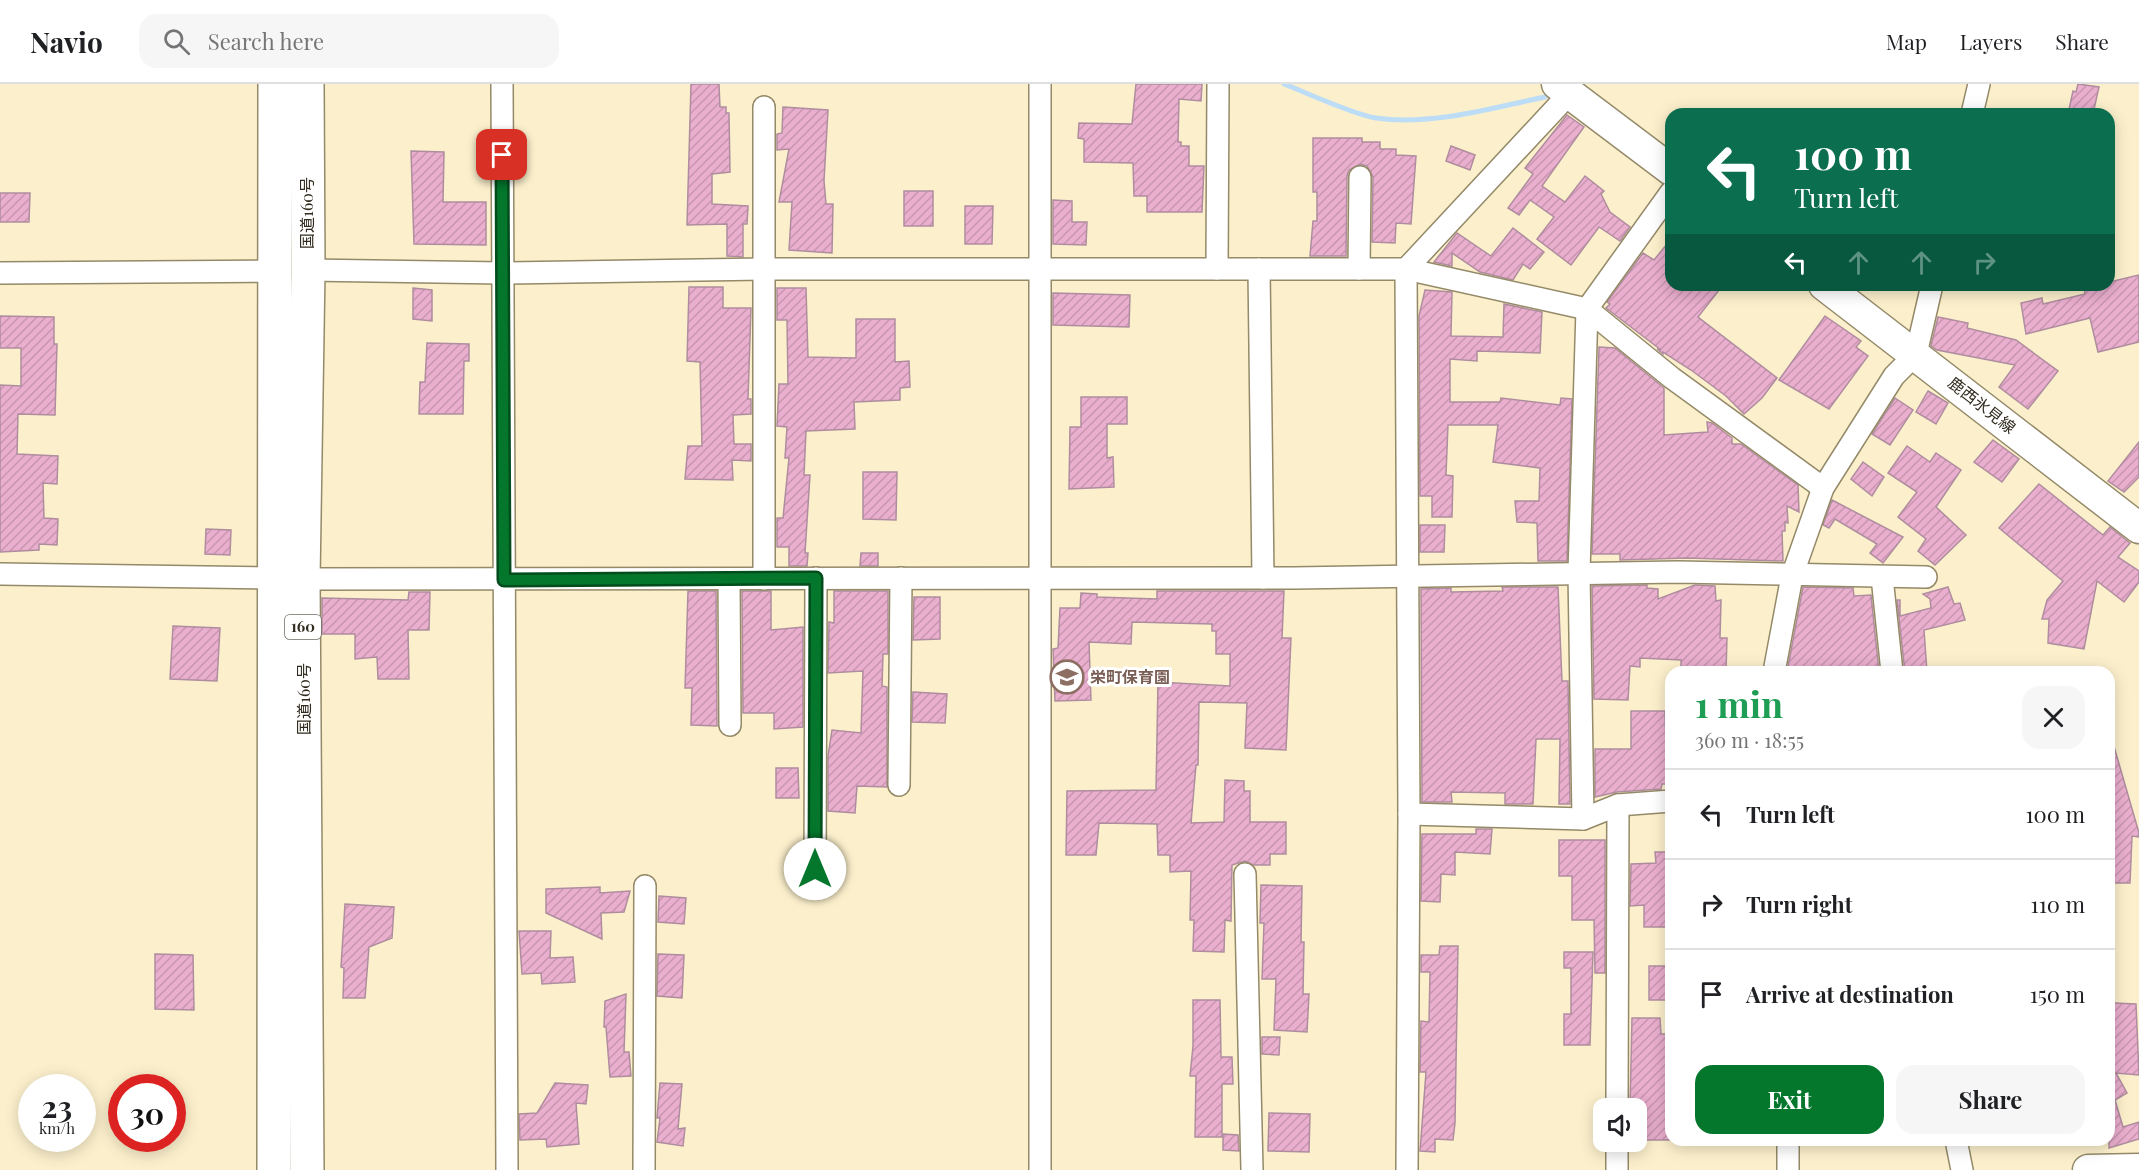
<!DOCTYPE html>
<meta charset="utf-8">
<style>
:root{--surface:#fff;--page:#f6f6f6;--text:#202124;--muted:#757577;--line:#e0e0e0;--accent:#04772c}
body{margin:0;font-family:"Playfair Display","Noto Sans JP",serif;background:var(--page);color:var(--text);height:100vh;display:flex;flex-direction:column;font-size:22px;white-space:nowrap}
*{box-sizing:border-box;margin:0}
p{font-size:20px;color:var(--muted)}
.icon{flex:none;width:33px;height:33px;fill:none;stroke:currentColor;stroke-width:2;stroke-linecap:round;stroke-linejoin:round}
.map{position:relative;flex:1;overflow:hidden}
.side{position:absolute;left:1665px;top:582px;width:450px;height:480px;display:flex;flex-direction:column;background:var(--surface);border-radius:18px;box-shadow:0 3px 15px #0003}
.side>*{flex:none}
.banner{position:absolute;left:1665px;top:24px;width:450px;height:183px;border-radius:18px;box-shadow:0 3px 15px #0003;background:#0b6e4f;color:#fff;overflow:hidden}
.fabs{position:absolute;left:1593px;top:1014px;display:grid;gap:12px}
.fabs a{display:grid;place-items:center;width:54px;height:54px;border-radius:12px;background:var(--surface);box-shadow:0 3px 15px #0003;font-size:30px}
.speed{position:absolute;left:18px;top:990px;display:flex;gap:12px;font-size:30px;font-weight:700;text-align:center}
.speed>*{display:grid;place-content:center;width:78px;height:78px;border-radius:50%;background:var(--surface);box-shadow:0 3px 15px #0003;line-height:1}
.speed small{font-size:15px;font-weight:400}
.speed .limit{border:9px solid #d22;background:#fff;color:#111}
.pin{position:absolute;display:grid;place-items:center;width:51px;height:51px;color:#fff;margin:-26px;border-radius:12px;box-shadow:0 3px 9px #0006}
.me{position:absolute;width:66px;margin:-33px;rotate:0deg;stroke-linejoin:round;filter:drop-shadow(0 0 4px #0008)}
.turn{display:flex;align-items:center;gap:21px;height:126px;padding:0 30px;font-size:27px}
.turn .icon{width:78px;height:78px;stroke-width:2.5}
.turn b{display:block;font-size:42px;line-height:51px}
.lanes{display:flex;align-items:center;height:57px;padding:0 30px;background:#0003;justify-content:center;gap:30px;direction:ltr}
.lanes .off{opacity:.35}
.round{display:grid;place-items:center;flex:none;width:63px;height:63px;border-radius:18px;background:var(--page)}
.headline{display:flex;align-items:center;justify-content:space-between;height:102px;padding:0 30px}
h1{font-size:36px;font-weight:700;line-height:45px;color:#1e9e55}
.button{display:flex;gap:12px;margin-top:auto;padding:12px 30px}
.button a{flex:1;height:69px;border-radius:18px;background:var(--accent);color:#fff;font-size:24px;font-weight:700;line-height:69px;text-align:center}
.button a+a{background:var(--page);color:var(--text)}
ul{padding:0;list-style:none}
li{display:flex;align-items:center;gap:18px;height:90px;padding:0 30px;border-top:2px solid var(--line)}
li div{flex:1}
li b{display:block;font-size:22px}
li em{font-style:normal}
header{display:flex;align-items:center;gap:36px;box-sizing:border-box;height:84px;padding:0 30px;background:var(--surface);border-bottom:2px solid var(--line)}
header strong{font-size:28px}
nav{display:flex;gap:33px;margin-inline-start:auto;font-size:21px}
.search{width:420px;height:54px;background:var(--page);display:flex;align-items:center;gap:15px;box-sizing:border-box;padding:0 21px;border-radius:18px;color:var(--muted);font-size:22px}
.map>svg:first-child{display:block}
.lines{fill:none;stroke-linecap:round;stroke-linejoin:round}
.stream{stroke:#bdddf6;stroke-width:5}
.building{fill:url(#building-hatch);stroke:#af8d9f;stroke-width:1.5}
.street-casing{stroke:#948968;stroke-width:24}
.secondary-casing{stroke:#948968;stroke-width:33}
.highway-casing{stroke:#948968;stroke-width:36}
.street{stroke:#fff;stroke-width:21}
.secondary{stroke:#fff;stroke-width:30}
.highway{stroke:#fff;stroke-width:33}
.route-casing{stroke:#034d1d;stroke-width:15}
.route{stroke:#04772c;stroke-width:10}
.labels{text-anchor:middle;stroke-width:6;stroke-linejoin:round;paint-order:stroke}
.shield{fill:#fff;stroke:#6e6b62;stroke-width:1.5}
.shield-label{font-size:15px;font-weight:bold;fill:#302b1e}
.street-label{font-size:16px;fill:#302b1e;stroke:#fff}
.education-label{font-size:16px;font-weight:bold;fill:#785e54;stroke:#fff;text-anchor:start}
</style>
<header>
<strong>Navio</strong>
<div class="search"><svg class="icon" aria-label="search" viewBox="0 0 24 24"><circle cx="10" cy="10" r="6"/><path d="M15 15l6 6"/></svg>Search here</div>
<nav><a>Map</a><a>Layers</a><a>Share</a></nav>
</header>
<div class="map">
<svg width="2139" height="1086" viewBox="0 0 2139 1086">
<defs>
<pattern id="building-hatch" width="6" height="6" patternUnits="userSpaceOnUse" patternTransform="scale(1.5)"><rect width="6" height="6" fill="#eaaece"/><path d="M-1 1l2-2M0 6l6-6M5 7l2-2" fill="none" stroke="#c996b0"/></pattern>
</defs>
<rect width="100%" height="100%" fill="#fcf0cc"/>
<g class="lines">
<path class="stream" d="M1284 0C1307 9 1354 31 1376 34 1432 42 1491 24 1545 13"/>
</g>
<g class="building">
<path d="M691 0H719L720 23H726V29H729L730 88 712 90V120L748 122 747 140H743V173L727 172V140L687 141Z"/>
<path d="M1136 0H1202L1201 17 1179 15 1178 58H1181V62H1189V82H1204L1202 128H1147V112H1134L1133 79 1084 78V55L1078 54 1079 39 1132 40Z"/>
<path d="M2078 0 2099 3 2093 30H2068L2073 7 2076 8Z"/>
<path d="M783 23 828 26 824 97 826 120H833L832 169 789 166 792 118H779L789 65 777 66V50L782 49Z"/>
<path d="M1567 31 1584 43 1542 102 1565 118 1585 92 1604 107 1601 110 1610 128 1630 143 1620 157 1599 143 1571 181 1537 155 1554 133 1530 116 1519 131 1508 124 1533 90 1525 84Z"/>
<path d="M1313 54H1362V58H1380V65H1396V71L1416 72 1411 140 1396 139 1395 159 1372 158 1373 93 1367 82 1360 80 1349 86 1347 92 1346 172H1310L1313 137H1317V108H1313Z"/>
<path d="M1451 62 1475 71 1470 86 1446 77Z"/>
<path d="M411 67 444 68 443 118H486V161L414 160Z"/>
<rect x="904" y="107" width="29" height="35"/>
<path d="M0 109H30L29 138H0Z"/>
<path d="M1053 116 1072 117V138H1087L1086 161 1053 160Z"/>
<path d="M965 122H993L992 160H965Z"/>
<path d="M1513 144 1544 168 1530 185 1523 180 1513 196 1480 188 1452 169V182L1434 178 1457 149 1491 172Z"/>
<path d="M1671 155V201H1723L1698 233 1777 294 1762 314 1744 330 1726 312 1691 286 1663 268V270L1657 265 1661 266 1606 224 1610 220 1607 218 1643 169 1654 176Z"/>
<path d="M2139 191V258L2098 268 2090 234 2026 250 2021 219 2042 214 2043 220 2085 210 2084 204 2109 201V198Z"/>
<path d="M689 203H723V224H751L748 315H751V330L733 331 734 360H751V377L732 376 733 396 685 395 688 362H702L700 278 687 277Z"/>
<path d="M413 204 432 206V237L413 235Z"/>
<path d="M777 204H806L808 273 856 274V235H895V278L909 277 910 303 900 304V316L854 318 855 345 806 347 804 391H810L805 469H808L807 482H789V463H777V434H783L789 374H785L787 343 777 342 779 300H788L787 236H777Z"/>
<path d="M1425 206 1452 208 1451 252 1503 253 1504 220 1542 228 1540 269 1477 267V277L1450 275V318H1500L1501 314 1560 321 1561 314 1572 315 1567 477H1538L1537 439 1517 438 1515 417H1539L1540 384 1493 378 1498 341H1448L1446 391 1453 392 1452 433H1432V412H1420L1419 232Z"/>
<path d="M1053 209 1130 211 1129 243 1053 241Z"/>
<path d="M0 232 54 233V260H57L55 331 18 330 17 370 58 372 57 400 43 399 44 434 58 435 57 461 39 460V466L0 468V301L21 302V264H0Z"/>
<path d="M1825 232 1861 257 1856 263 1868 272 1829 325 1779 296Z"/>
<path d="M1938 233 1968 239 1967 244 2016 256 2058 287 2028 325 1999 303 2015 281 1937 266 1931 262Z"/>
<path d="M427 259 469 260V277H464L463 330H419L420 298H425Z"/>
<path d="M1599 263 1615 264 1664 304V351L1708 348 1707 338 1712 339 1732 354V360H1741L1798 401 1799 428 1787 422 1788 439 1785 438V447H1782L1783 477 1687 474 1620 476V470H1592Z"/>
<path d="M1928 307 1948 319 1936 340 1916 328Z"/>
<path d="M1081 313H1127V340H1107V374L1113 373 1114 403 1069 405 1070 343H1081Z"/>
<path d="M1895 314 1913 326 1890 361 1872 350Z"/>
<path d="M1993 356 2019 375 2002 398 1974 378Z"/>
<path d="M2139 358V393L2124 408 2108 397Z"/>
<path d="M1907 362 1930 378 1936 369 1961 386 1936 423 1966 451 1935 481 1918 467 1926 455 1898 433 1917 408 1888 389Z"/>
<path d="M1863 378 1884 393 1872 412 1851 395Z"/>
<path d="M863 388H897L896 436 863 435Z"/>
<path d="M2039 400 2103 451 2110 443 2130 459 2118 473 2139 487V498L2124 518 2097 497 2084 565 2048 559 2049 535H2042L2047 516 2063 497 1999 444Z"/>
<path d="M1832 416 1903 453 1883 479 1870 469 1877 460 1835 435 1829 444 1823 441Z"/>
<path d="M1420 441H1445L1444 468H1420Z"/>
<path d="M206 445 231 446 230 471 205 470Z"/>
<path d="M861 469H878V482H860Z"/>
<path d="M1647 501V504L1658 505V515L1695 501 1715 502 1716 517 1721 516 1720 554H1727L1726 588H1681V576L1640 574V583L1630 582 1628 616 1594 615 1592 502Z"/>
<path d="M1502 503H1558L1562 597H1568L1570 720H1559L1560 655H1536L1533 720H1505V709L1451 708 1452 718H1422L1421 505 1451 504V508L1503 507Z"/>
<path d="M1803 503 1853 504 1854 512 1871 511 1879 588H1787Z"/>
<path d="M1948 503 1954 520 1960 519 1965 536 1924 546 1927 588H1905L1897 516H1900V532L1931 524 1930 515 1923 510Z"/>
<path d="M688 507H716L717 642 691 641 692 604H685Z"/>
<path d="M742 507H771V546L803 543V643L774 645V629H743Z"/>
<path d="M834 507H888V570H883L882 602 887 603V703L857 702 855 729 828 727V672L832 646 861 649 863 587 828 589 829 538 834 539Z"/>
<path d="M1157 507H1284L1282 554H1291L1286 666 1245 664 1247 619 1199 618 1198 681H1196L1191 739 1224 738 1225 696 1244 697V707H1250V738H1286V770H1270V781H1253L1245 777 1232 781 1231 837 1225 836 1224 868 1193 867 1194 836H1190L1191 787 1170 788V771H1158L1157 740 1099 739 1096 771H1066L1067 707 1156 706 1158 598 1230 602V570H1216V547H1212V540L1132 538 1131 560 1089 558 1091 616 1055 617 1053 565 1058 564 1060 524H1080L1081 509 1097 510V513L1157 515Z"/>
<path d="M409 508H430L429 546H408L409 595H378L377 573 355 575V550H322V514L408 516Z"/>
<path d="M914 513H940V555L913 556Z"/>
<path d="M173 542 220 544 217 597 170 595Z"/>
<path d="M913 608 947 610 945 639 912 638Z"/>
<path d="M1631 627H1665L1667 700H1662L1661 705 1617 708 1595 713V665H1631Z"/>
<path d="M2113 659 2139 749V753L2132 752 2130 799H2109V749H2114L2113 708 2109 710V660Z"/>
<path d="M776 684H798L799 714H776Z"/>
<path d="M1476 745H1492L1490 770 1455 768V791L1441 790 1440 818 1421 817 1422 750H1476Z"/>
<path d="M1559 756H1605V889H1595L1594 836H1572V792H1559Z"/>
<path d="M1655 768H1671V843H1644V821L1630 822 1631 780 1656 779Z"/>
<path d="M1261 801 1302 802 1301 858H1304L1303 910H1309L1307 948 1274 946 1276 895H1262L1264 839H1260Z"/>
<path d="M600 803V809L630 807 624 828 601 829 602 855 546 829V805Z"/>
<path d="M659 812 686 814 684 840 658 838Z"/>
<path d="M345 820 394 823 392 854 369 863 365 914H343L344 884 341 883Z"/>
<path d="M519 847H551L550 874 573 873 575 898 542 900 541 889 522 890Z"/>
<path d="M1440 862H1458L1455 1039 1453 1056 1435 1055V1068L1420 1067 1426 988H1420L1421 937 1429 938 1430 888H1421V871H1439Z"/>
<path d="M1564 868H1593L1590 961H1564V930H1571V884H1564Z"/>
<path d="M155 870 193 871 194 926 155 925Z"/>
<path d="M658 870 684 871 682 914 657 912Z"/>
<rect x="1649" y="882" width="22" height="34"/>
<path d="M626 910 624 968H629L631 992 610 993 606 943H604L605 917Z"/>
<path d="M1193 916H1220L1221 973H1232L1233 1000H1222V1053H1195L1196 992H1190L1193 962Z"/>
<path d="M2114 919 2136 920 2139 991 2116 989 2127 1009 2115 1016 2123 1043 2139 1038V1055L2109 1064V977Z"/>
<path d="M1632 934H1660L1661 950H1667V980H1671V1056H1636V1024H1630Z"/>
<path d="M1262 953H1280L1279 971 1262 970Z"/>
<path d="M555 999 588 1001 586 1020 576 1019 579 1060 547 1063 546 1055 520 1056 519 1030 537 1029Z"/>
<path d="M660 999 682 1000 678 1045 685 1044 683 1062 657 1058 660 1034H657Z"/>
<path d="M1269 1029 1310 1030 1309 1068 1268 1067Z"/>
<path d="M1223 1050 1238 1051 1239 1067 1223 1066Z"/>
</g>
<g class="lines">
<g class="street-casing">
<g id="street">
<path d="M502 0 507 1086"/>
<path d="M1040 0V1086"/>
<path d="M1972 30 1979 0"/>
<path d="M1217 185 1218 0"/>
<path d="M1259 185 1263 494"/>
<path d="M1359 185 1360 93"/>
<path d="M308 186 502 189 764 185H1406L1587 225 1672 294 1823 404"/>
<path d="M0 189 274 187"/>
<path d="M0 490 275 494"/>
<path d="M1882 493 1892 588"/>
<path d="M303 495 1294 494 1678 488 1926 493"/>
<path d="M729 495 730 641"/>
<path d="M764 495V23"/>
<path d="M1774 588 1792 492 1823 404 1894 292 1916 270 1932 201"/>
<path d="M899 701 901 494"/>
<path d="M1409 730 1583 735 1618 721 1671 717"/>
<path d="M1583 735 1579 488 1587 225 1671 108"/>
<path d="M815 785 816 494"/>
<path d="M1245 790 1252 1086"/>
<path d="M1617 1024 1618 721"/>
<path d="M1956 1056 1962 1086"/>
<path d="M1617 1058V1086"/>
<path d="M644 1086 645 802"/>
<path d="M1407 1086 1409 730 1406 185 1569 10"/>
<path d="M1788 1086V1056"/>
</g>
</g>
<g class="secondary-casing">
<g id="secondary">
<path d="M1557 0 1671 86"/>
<path d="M1824 201 2139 444"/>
<path d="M2088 1086 2139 1085"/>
</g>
</g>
<g class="highway-casing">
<g id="highway">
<path d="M307 0 308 186 303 495 307 1086"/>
<path d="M274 1086 275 0"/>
</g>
</g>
<use href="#street" class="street"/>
<use href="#secondary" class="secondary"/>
<use href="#highway" class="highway"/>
</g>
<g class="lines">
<g class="route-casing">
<path id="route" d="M502 71 504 496 816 494 815 785"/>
</g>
<use href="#route" class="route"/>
</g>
<defs>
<g id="school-ring" transform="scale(1.725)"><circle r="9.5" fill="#fff" stroke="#8d6e63" stroke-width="1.5"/><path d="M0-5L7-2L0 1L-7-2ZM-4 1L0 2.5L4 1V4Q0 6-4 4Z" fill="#8d6e63"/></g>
</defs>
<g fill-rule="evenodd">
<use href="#school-ring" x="1067" y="593"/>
</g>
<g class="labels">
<rect class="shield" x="285" y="531" width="36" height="24" rx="4.5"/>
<g class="shield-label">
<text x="303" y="548">160</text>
</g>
<g class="street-label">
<text transform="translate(307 129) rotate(-90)" y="6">国道160号</text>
<text transform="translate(1982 321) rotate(38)" y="6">鹿西氷見線</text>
<text transform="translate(304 615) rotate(-90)" y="6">国道160号</text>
</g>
<g class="education-label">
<text x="1090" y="599">栄町保育園</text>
</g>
</g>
</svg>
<div class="fabs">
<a><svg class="icon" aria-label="sound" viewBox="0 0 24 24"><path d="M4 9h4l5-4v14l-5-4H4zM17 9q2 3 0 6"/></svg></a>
</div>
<div class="speed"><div>23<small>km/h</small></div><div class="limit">30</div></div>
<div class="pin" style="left:502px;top:71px;background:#d93025"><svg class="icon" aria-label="arrive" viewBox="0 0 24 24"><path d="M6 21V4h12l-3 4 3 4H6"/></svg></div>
<svg class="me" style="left:815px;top:785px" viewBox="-20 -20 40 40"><circle r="19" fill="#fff"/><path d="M0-13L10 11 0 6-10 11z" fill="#04772c"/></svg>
<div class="banner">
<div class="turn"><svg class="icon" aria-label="left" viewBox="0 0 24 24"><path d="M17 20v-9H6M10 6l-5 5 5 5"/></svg><div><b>100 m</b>Turn left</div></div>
<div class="lanes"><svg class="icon" aria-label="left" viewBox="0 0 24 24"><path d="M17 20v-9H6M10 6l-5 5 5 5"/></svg><svg class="icon off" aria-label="ahead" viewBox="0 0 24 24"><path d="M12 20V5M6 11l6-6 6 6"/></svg><svg class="icon off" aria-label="ahead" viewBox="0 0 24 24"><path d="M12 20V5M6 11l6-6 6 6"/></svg><svg class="icon off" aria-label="right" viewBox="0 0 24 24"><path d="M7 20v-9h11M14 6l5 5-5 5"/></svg></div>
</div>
<section class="side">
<div class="headline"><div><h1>1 min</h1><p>360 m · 18:55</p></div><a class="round"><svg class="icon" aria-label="close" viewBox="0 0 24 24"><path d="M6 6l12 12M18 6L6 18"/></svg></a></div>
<ul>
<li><svg class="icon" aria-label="left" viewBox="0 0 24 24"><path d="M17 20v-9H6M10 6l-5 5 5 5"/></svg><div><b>Turn left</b></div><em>100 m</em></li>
<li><svg class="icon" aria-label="right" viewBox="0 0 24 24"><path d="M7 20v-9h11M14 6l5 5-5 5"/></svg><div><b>Turn right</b></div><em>110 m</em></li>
<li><svg class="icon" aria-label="arrive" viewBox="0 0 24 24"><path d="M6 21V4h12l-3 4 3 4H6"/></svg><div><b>Arrive at destination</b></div><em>150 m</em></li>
</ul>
<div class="button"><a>Exit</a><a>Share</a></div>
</section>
</div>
